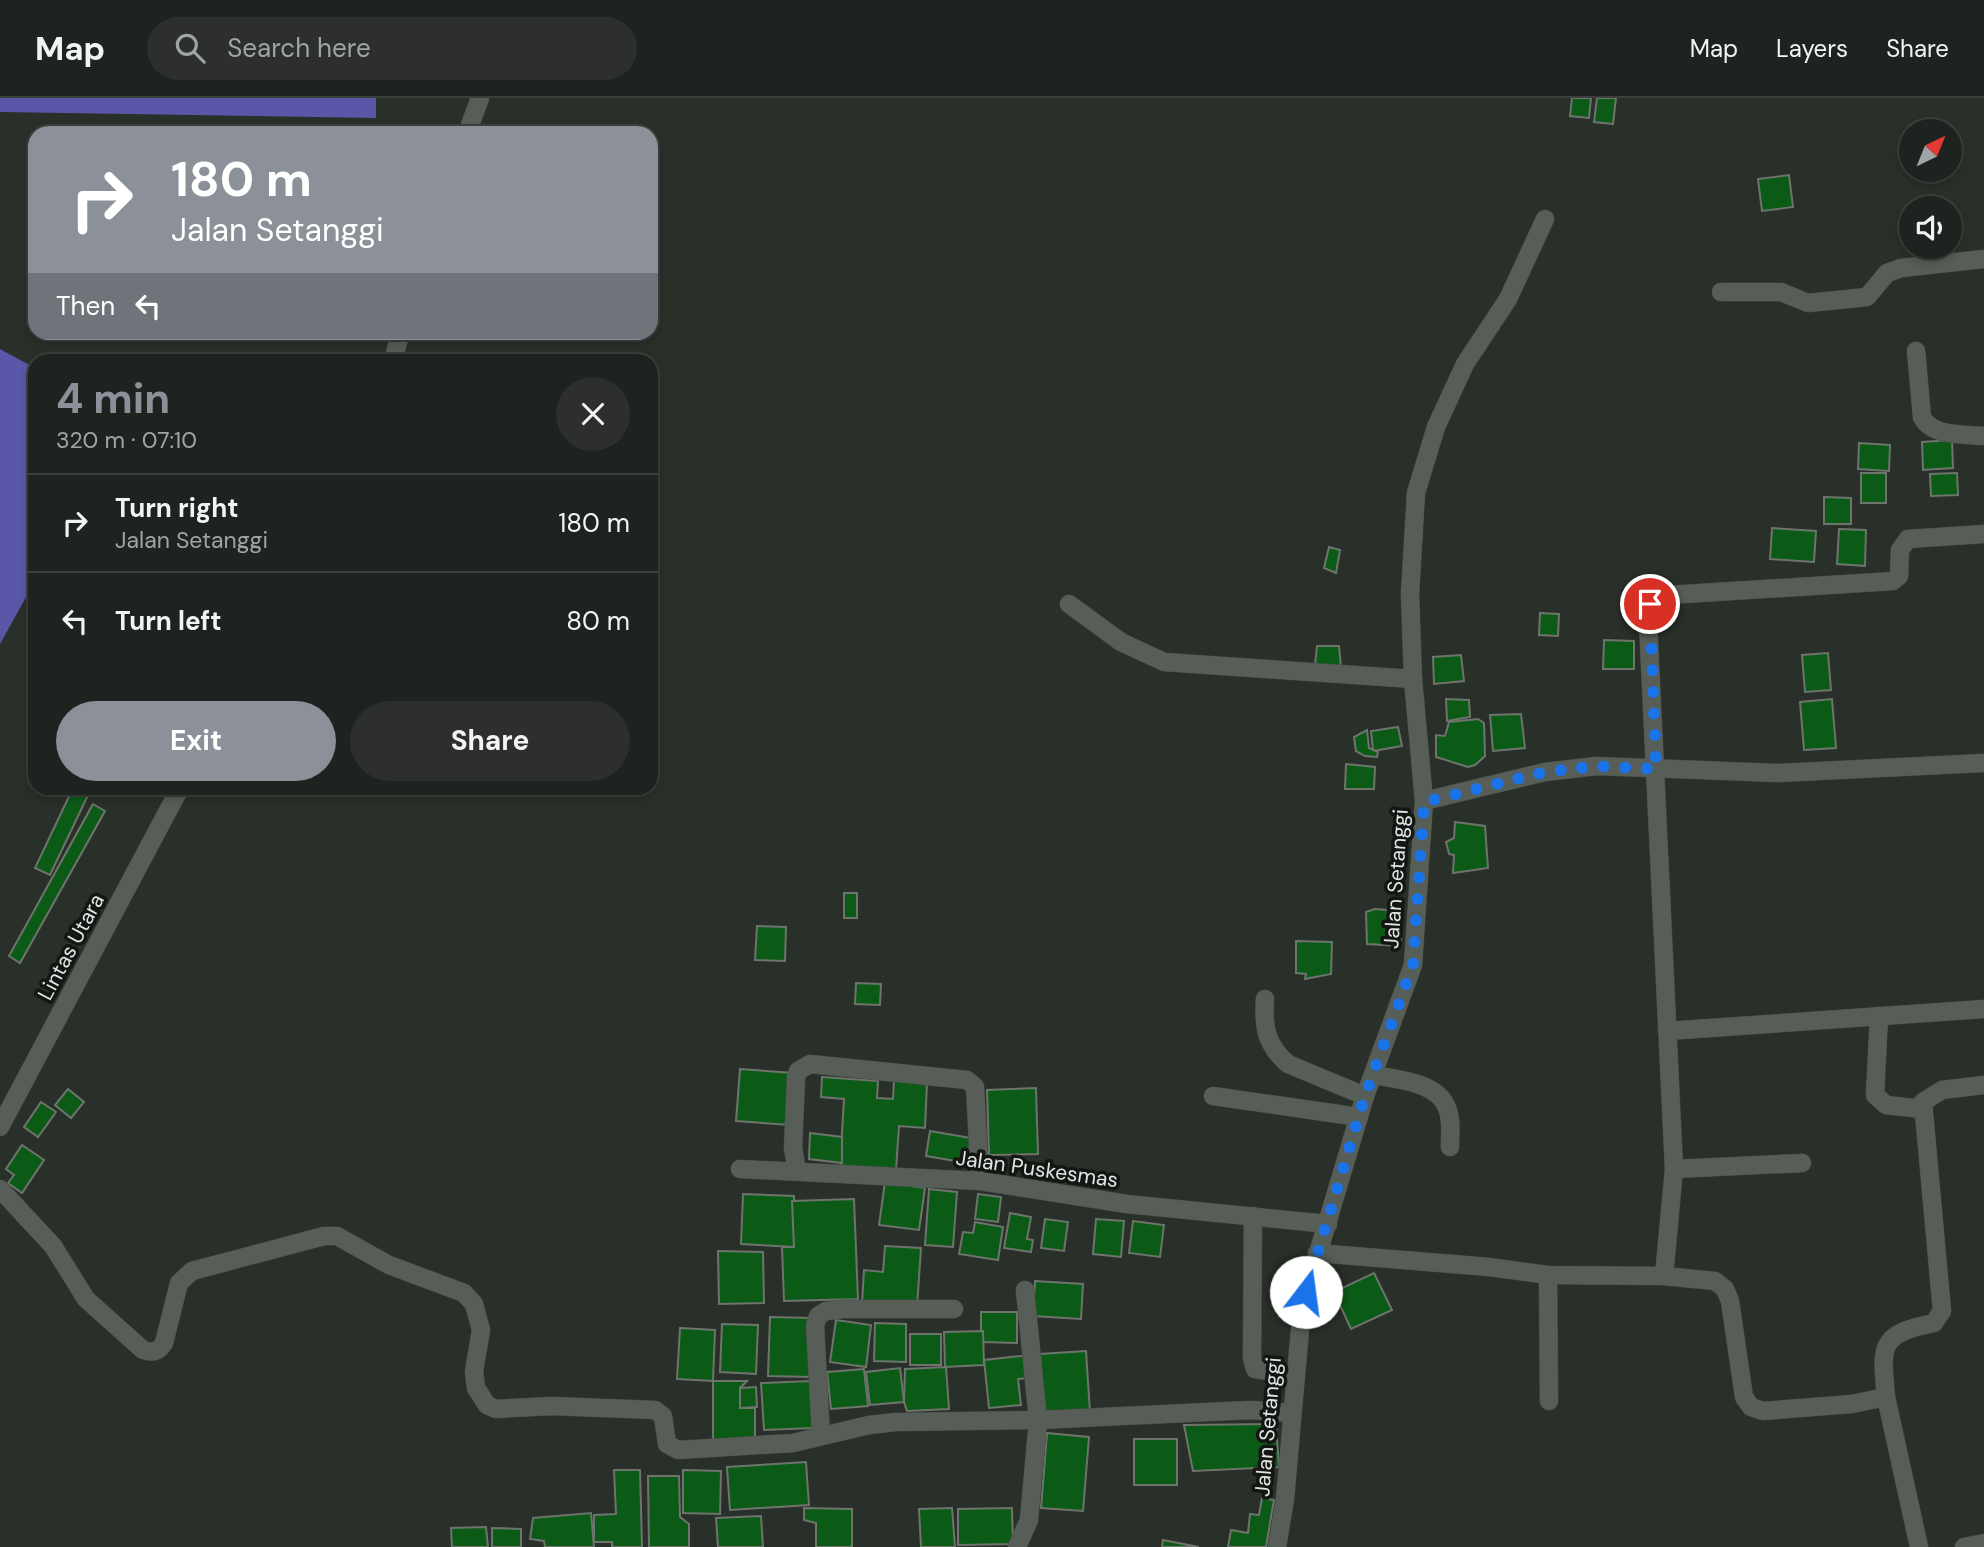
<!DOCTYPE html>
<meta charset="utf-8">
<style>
:root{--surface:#1f231f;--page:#2c2f2c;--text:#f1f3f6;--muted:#a1a4a4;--line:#3c403d;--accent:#8c9099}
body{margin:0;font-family:"DM Sans",sans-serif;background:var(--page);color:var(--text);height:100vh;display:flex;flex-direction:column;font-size:26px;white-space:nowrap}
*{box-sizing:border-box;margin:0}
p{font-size:23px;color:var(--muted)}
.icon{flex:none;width:38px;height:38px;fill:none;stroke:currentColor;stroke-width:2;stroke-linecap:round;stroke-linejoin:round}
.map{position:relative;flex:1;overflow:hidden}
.drawer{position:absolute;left:28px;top:256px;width:630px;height:441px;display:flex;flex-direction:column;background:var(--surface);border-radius:21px;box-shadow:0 4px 10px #0003,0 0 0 2px var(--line)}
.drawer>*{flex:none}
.guide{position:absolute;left:28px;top:28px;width:630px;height:214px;border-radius:21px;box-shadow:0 4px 10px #0003,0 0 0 2px var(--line);background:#8c9099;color:#fff;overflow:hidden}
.needle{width:46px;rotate:43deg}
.fabs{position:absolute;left:1899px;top:21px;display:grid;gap:14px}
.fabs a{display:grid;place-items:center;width:63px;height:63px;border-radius:50%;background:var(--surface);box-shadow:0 4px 10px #0003,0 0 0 2px var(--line);font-size:35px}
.pin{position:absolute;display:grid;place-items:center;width:60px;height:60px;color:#fff;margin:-30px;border:4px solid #fff;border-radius:50%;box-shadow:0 2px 7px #0007}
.me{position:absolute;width:77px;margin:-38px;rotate:15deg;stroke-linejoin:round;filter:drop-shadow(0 0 5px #0008)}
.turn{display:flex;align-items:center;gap:24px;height:147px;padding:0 28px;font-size:32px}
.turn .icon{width:91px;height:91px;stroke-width:2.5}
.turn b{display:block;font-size:49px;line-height:60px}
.then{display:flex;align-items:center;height:66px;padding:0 28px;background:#0003;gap:14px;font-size:26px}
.round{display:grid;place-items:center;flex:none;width:74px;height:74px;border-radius:37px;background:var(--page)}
.head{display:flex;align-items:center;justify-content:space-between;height:119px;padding:0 28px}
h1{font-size:42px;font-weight:700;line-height:52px;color:var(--accent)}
.button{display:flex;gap:14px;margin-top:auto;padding:14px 28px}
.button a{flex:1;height:80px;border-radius:42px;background:var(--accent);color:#fff;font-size:28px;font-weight:700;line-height:80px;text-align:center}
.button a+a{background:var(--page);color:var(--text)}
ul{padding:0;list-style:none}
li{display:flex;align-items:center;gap:21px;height:98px;padding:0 28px;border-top:2px solid var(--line)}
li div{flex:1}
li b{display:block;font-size:26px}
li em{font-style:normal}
header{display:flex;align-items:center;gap:42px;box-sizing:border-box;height:98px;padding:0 35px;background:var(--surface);border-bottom:2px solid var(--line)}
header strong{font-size:33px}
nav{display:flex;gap:38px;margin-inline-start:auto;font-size:24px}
.search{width:490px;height:63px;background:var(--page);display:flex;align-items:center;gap:18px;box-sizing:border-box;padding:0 24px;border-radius:38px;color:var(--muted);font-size:26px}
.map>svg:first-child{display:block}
.forest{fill:#5b57a8}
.building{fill:#0b5b17;stroke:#6e746d;stroke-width:2}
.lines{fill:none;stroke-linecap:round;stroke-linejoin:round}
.minor-casing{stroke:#484d48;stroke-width:19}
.minor{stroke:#575d57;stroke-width:18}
.route{stroke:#1a73e8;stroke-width:12;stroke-dasharray:0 21.6}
.labels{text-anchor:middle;stroke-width:7;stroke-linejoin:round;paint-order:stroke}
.street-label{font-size:21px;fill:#e2e6e2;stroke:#141614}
</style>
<header>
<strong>Map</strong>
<div class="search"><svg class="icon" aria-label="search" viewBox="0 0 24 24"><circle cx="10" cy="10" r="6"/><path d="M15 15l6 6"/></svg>Search here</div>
<nav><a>Map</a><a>Layers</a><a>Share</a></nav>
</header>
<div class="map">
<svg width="1984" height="1449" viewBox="0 0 1984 1449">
<rect width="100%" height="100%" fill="#292f29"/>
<g class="forest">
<path d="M0 0H376V20L0 14Z"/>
<path d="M0 251 35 270V483L0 546Z"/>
</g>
<g class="building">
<path d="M1572 0H1591L1589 20 1570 18Z"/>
<path d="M1597 0H1616L1613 26 1594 24Z"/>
<path d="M1789 77 1793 109 1762 113 1758 81Z"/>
<path d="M1952 342 1953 370 1923 372 1922 344Z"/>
<path d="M1859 345 1890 347 1889 373 1858 371Z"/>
<rect x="1861" y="375" width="25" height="30"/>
<path d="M1957 375 1958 397 1931 398 1930 376Z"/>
<path d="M1824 399 1851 400V426H1824Z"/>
<path d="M1772 430 1816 433 1814 464 1770 461Z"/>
<path d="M1839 431 1866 432 1865 468 1837 466Z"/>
<path d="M1329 449 1340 452 1336 475 1324 470Z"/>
<path d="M1540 515 1559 516 1558 538 1539 537Z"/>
<path d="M1604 542 1634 543V571H1603Z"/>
<path d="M1317 548H1339L1341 570 1315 567Z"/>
<path d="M1828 555 1831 592 1805 594 1802 557Z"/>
<path d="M1461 557 1464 583 1434 586 1433 559Z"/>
<path d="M1446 601 1469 602 1470 619 1447 623Z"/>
<path d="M1832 601 1836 650 1804 652 1800 604Z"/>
<path d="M1521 616 1525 650 1493 653 1490 617Z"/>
<path d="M1478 621 1484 625 1485 658 1475 667 1468 669 1436 659V637L1445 638 1449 624Z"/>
<path d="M1398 629 1402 648 1373 653 1371 633Z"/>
<path d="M1367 632 1369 650 1378 654 1377 659 1365 658 1356 653 1354 639Z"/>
<path d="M1346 666 1375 669 1374 691H1345Z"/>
<path d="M73 690 89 695 50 777 35 770Z"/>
<path d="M93 706 105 713 20 865 9 858Z"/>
<path d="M1455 724 1485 728 1488 770 1453 775 1454 757 1449 756 1446 744 1454 740Z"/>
<rect x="844" y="795" width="13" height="25"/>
<path d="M1375 811 1400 813 1401 848 1367 846 1366 814Z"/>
<path d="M757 828 786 829 785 863 755 862Z"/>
<path d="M1296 843 1332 844 1331 876 1305 881 1306 876 1296 875Z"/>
<path d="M856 885 881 886 880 907 855 906Z"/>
<path d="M740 971 793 975 789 1027 736 1023Z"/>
<path d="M822 979 878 983 877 1000 893 1001 894 982 927 985 925 1030 899 1028 896 1072 840 1069 844 1001 821 999Z"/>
<path d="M1036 990 1038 1056 989 1057 987 992Z"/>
<path d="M68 991 84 1004 71 1020 55 1007Z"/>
<path d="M41 1004 56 1014 38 1039 24 1029Z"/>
<path d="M930 1033 971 1040 967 1065 926 1058Z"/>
<path d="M810 1035 842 1039V1065L809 1061Z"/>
<path d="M22 1047 44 1062 22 1095 8 1085 14 1077 6 1071Z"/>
<path d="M885 1084 925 1090 919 1132 879 1127Z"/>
<path d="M929 1091 957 1094 953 1149 925 1147Z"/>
<path d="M743 1096 794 1098V1149L741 1146Z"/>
<path d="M978 1096 1001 1099 998 1124 975 1121Z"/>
<path d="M854 1101 858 1201 784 1203 782 1149H794L792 1103Z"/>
<path d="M1010 1115 1031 1119 1027 1141 1033 1142 1031 1154 1004 1150Z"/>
<path d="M1045 1121 1068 1124 1064 1153 1041 1150Z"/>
<path d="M1096 1121 1124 1123 1121 1159 1093 1156Z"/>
<path d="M1133 1123 1164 1127 1160 1159 1129 1155Z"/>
<path d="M975 1124 1003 1129 998 1162 959 1156 963 1134 973 1135Z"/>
<path d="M885 1148 921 1150 917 1209 862 1205 864 1172 883 1174Z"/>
<path d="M718 1153 763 1154 764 1205 719 1206Z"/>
<path d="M1374 1175 1392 1212 1351 1231 1334 1194Z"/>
<path d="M1035 1183 1083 1186 1081 1221 1033 1218Z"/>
<path d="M981 1214H1017V1245L981 1244Z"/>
<path d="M770 1219 813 1220 811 1279 768 1278Z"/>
<path d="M836 1222 871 1227 866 1269 830 1264Z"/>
<path d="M875 1225 906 1226V1264L874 1263Z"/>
<path d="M722 1226 758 1227 756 1276 720 1274Z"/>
<path d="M680 1230 715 1232 713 1283 677 1281Z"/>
<path d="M983 1233 984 1267 945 1269 944 1234Z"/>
<rect x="910" y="1236" width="31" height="31"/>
<path d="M1086 1253 1090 1314 1044 1317 1040 1256Z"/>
<path d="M1029 1257 1031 1280 1018 1281 1021 1307 989 1310 984 1262Z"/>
<path d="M946 1269 949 1311 907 1313 904 1304 905 1271Z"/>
<path d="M900 1270 904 1304 870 1307 866 1274Z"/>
<path d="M864 1271 868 1308 831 1311 827 1274Z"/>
<path d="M713 1283H747L740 1290V1310H755V1344L713 1345Z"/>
<path d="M811 1283 813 1330 764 1332 761 1285Z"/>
<path d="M756 1289 757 1309 740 1310V1290Z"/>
<path d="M1276 1326 1279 1369 1193 1373 1184 1327Z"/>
<path d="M1047 1335 1089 1339 1083 1413 1041 1410Z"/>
<rect x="1134" y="1341" width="43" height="46"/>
<path d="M806 1364 809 1407 730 1412 727 1369Z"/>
<path d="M614 1372H640L642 1449H612V1444H594V1417L616 1416Z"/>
<path d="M683 1372 721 1373 720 1416 683 1415Z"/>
<path d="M648 1378H679L680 1419 689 1426V1449H649Z"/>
<path d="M1262 1400 1274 1402 1266 1449H1228L1231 1432 1248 1435 1250 1416 1259 1417Z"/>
<path d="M804 1410 852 1411V1449H816V1425L804 1422Z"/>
<path d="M952 1410 955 1449H921L919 1411Z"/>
<path d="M1012 1410 1013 1446 958 1447V1411Z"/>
<path d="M591 1415 594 1449H545L544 1443 530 1441 533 1420Z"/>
<path d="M761 1418 763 1449H718L716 1420Z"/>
<path d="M486 1429 488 1449H452L451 1430Z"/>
<path d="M492 1430 521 1431V1449H492Z"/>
<path d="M1163 1442 1199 1449H1162Z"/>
</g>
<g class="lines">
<g class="minor-casing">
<g id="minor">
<path d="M467 35 480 0"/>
<path d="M1721 194H1781L1808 205 1867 199 1887 175 1901 170 1984 161"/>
<path d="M1916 253 1922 319C1932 339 1964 336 1984 338"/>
<path d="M393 262 401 234"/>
<path d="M1069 506 1121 544 1164 564 1413 581"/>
<path d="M1424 703 1545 674 1596 668 1777 675 1984 665"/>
<path d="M1265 901C1263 929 1266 947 1288 966L1365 998"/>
<path d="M1879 918 1875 997 1886 1007 1922 1011"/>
<path d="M1667 933 1984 911"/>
<path d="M1375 977C1398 982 1438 984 1447 1010 1452 1021 1450 1037 1450 1049"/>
<path d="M1213 998 1359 1019"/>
<path d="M0 1029 180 690"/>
<path d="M740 1071 980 1083 1127 1106 1328 1126"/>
<path d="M1674 1071 1802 1065"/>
<path d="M797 1073 793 1050 796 980 798 973 810 966 967 982 975 989 980 1083"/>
<path d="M0 1091 53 1148 86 1201 143 1252C153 1255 158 1254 164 1245L179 1185 192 1173 324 1138H337L389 1167 464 1195 474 1206 481 1232 474 1273 476 1290 487 1307 496 1311 552 1308 655 1312 663 1318 667 1346 678 1352 793 1345 869 1327 896 1324 1038 1322 1251 1312 1291 1315"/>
<path d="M1253 1118 1252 1260 1255 1271 1295 1277"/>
<path d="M1317 1155 1489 1169 1548 1177 1664 1178 1715 1183 1725 1191 1730 1203 1744 1299 1751 1309 1763 1313 1852 1306 1886 1299 1919 1449"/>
<path d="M1548 1177 1549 1303"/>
<path d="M1664 1178 1674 1071 1648 524C1650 508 1650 499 1668 497L1893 483 1899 478 1900 452 1908 441 1984 436"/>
<path d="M1886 1299C1881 1247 1879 1236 1934 1225L1942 1213 1923 1004 1942 992 1984 987"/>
<path d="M821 1338 815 1228 818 1218 826 1213 842 1211H954"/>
<path d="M1017 1449 1029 1422 1038 1322 1025 1192"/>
<path d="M1277 1449 1285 1401 1302 1209 1365 998 1413 867 1424 703 1413 581 1410 496 1416 395 1436 329 1465 266 1508 201 1545 121"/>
<path d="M1964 1449 1984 1445"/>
</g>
</g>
<use href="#minor" class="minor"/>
</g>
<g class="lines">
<path class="route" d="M1306 1194 1365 998 1413 867 1424 704 1545 674 1596 668 1656 671 1650 506"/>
</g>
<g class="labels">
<g class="street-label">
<text transform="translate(1396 781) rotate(-86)" y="7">Jalan Setanggi</text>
<text transform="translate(71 849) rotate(-62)" y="7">Lintas Utara</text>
<text transform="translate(1037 1071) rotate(8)" y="7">Jalan Puskesmas</text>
<text transform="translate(1268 1329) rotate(-85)" y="7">Jalan Setanggi</text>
</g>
</g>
</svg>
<div class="fabs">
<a><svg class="needle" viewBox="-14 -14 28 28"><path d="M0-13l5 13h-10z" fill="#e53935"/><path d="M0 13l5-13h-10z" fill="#a1a4a4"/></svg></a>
<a><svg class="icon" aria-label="sound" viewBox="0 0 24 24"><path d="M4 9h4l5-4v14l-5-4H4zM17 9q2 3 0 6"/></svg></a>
</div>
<div class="pin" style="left:1650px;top:506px;background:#d93025"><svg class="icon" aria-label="arrive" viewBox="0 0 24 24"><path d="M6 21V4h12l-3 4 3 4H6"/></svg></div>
<svg class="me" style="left:1306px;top:1194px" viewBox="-20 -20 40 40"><circle r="19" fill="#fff"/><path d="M0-13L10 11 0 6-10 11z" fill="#1a73e8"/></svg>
<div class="guide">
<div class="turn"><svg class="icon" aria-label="right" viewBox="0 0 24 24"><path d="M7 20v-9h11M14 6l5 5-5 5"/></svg><div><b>180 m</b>Jalan Setanggi</div></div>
<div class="then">Then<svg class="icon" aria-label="left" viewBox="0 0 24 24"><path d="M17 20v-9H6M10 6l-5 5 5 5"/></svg></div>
</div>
<section class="drawer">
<div class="head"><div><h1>4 min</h1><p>320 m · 07:10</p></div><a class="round"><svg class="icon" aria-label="close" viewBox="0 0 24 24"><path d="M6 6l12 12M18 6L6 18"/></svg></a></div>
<ul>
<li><svg class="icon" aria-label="right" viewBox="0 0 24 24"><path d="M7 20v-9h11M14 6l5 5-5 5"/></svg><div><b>Turn right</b><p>Jalan Setanggi</p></div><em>180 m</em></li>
<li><svg class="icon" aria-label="left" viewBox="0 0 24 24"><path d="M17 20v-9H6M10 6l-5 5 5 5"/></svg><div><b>Turn left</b></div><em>80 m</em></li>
</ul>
<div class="button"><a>Exit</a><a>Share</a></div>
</section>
</div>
